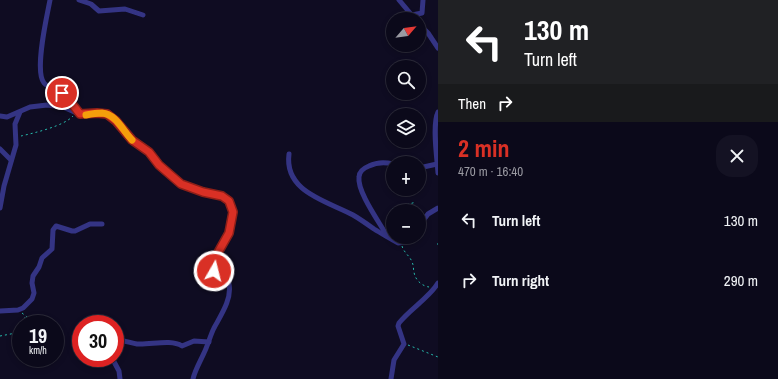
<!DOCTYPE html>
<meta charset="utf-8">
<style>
:root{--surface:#0b091a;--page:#141223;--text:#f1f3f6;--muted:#9a9aa2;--line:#2b2a39;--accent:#d93025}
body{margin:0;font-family:"Archivo Narrow",sans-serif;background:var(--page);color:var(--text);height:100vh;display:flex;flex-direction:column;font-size:15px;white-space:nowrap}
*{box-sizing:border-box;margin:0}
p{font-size:13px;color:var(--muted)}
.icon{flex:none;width:22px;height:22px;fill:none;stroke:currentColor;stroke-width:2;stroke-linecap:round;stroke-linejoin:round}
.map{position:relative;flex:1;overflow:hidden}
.panel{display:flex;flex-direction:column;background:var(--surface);width:340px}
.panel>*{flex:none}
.banner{background:#202124;color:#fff;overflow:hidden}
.needle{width:26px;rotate:62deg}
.fabs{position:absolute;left:386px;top:12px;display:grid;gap:8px}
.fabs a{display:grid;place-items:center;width:40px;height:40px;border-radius:50%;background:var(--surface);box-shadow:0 2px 6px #0003,0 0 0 1px var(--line);font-size:20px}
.speed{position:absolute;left:12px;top:315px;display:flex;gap:8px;font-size:20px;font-weight:700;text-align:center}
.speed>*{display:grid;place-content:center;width:52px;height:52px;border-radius:50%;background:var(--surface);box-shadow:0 2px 6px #0003,0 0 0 1px var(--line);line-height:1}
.speed small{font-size:10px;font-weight:400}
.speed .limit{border:6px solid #d22;background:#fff;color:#111}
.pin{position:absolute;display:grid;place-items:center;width:34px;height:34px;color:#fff;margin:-17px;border:2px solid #fff;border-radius:50%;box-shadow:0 1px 4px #0007}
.me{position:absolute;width:44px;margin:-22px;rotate:8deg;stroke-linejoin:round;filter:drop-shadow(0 0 3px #0008)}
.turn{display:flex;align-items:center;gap:14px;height:84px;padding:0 20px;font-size:18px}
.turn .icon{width:52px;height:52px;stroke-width:2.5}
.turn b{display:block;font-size:28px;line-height:34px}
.then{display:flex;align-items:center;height:38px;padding:0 20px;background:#0003;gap:8px;font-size:15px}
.round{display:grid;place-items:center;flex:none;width:42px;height:42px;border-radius:16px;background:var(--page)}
.headline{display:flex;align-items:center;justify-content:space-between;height:68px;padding:0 20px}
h1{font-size:24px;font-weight:700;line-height:30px;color:var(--accent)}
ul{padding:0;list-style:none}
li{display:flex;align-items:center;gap:12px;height:60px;padding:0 20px}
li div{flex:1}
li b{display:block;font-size:15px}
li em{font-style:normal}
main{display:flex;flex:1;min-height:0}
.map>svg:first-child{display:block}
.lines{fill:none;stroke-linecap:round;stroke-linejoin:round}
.path{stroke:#26baac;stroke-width:1;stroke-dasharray:2 3;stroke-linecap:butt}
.minor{stroke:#343484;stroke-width:5}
.route-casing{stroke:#8d1f18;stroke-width:10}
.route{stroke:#d93025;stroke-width:7}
.slow{stroke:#f59e0b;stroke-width:7}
</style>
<main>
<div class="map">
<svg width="438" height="379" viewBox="0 0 438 379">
<rect width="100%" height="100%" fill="#0f0c22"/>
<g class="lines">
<g class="path">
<path d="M21 136C34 133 64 126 73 116"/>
<path d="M393 218 391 210 392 209 416 202"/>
<path d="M438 243V245"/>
<path d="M402 246C404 253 410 256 412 262 414 266 413 269 414 272 415 280 422 286 429 287"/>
<path d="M22 313 32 321 45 322"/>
<path d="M23 324 25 317"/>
<path d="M0 336 16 333 21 328"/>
<path d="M408 345 438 357"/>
</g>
<g class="minor">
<path d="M50 0C47 16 34 71 44 83 48 88 57 89 63 93 69 98 74 106 78 113"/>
<path d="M79 0 91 4 99 11 125 9 143 15"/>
<path d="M399 0 415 19"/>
<path d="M412 15 422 13 423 0"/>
<path d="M419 24 428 33 438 48"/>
<path d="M438 112C432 124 437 158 438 173"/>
<path d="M0 116 7 117 30 107 47 105 63 107 79 114 102 113 111 117 132 140 149 153 159 165 181 184 203 192 222 196 229 201 233 212 229 233 211 265C213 274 227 274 229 284 232 299 221 315 214 328 210 336 208 345 204 353 200 362 195 370 193 379"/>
<path d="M0 149 11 160"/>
<path d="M289 154C284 192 327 201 353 215 360 219 367 224 374 229 382 234 390 238 398 243L405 242 412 237"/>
<path d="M419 168 437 164"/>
<path d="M0 208 4 186 16 145 15 124 20 112"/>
<path d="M419 226 428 214 438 208"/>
<path d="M387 236C380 223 357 192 359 177 359 172 364 168 369 166 377 162 385 162 393 164"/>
<path d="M0 311 18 310 23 308 32 299 34 293 32 283 33 276 39 267 42 258 52 249 53 230 56 226 72 231H75L90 224H102"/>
<path d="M115 341C122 339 130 343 137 344 151 345 171 339 182 346L194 341 209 342"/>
<path d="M112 358 119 371 120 379"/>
<path d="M391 379 394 360 404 344 398 326 399 323C410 309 430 297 438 283"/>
</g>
</g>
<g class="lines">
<g class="route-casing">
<path id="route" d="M62 93 66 96 80 114 97 113 107 114 116 121 132 140 149 152 159 165 181 184 203 192 222 196 229 201 233 212 229 233 211 265 212 269 214 271"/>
</g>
<use href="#route" class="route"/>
<path class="slow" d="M86 115C91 114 96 113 102 113 116 114 123 131 132 140"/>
</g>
</svg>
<div class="fabs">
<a><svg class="needle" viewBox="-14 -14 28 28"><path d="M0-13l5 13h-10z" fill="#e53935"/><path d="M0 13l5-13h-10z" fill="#9a9aa2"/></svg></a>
<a><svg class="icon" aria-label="search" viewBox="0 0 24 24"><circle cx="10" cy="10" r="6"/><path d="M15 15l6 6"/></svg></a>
<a><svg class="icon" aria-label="layers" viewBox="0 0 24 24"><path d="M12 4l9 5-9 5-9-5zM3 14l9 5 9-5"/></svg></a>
<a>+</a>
<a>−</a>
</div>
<div class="speed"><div>19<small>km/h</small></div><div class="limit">30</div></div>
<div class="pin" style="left:62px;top:93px;background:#d93025"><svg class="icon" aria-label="arrive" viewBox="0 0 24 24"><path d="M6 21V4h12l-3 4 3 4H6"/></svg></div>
<svg class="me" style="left:214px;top:271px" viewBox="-20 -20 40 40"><circle r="17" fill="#d93025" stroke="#fff" stroke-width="3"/><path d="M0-11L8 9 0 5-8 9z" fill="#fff"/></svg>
</div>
<section class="panel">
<div class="banner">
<div class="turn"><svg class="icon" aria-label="left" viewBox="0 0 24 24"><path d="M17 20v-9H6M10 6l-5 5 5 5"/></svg><div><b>130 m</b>Turn left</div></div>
<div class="then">Then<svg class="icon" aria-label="right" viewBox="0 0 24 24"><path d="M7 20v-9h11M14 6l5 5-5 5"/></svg></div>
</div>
<div class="headline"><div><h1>2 min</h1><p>470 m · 16:40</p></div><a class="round"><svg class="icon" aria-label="close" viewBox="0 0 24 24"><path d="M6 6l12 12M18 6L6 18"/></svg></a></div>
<ul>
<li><svg class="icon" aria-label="left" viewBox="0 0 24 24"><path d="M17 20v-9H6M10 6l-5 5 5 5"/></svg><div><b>Turn left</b></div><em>130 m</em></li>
<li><svg class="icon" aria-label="right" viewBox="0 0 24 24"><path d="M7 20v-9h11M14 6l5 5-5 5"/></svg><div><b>Turn right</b></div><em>290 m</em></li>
</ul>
</section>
</main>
